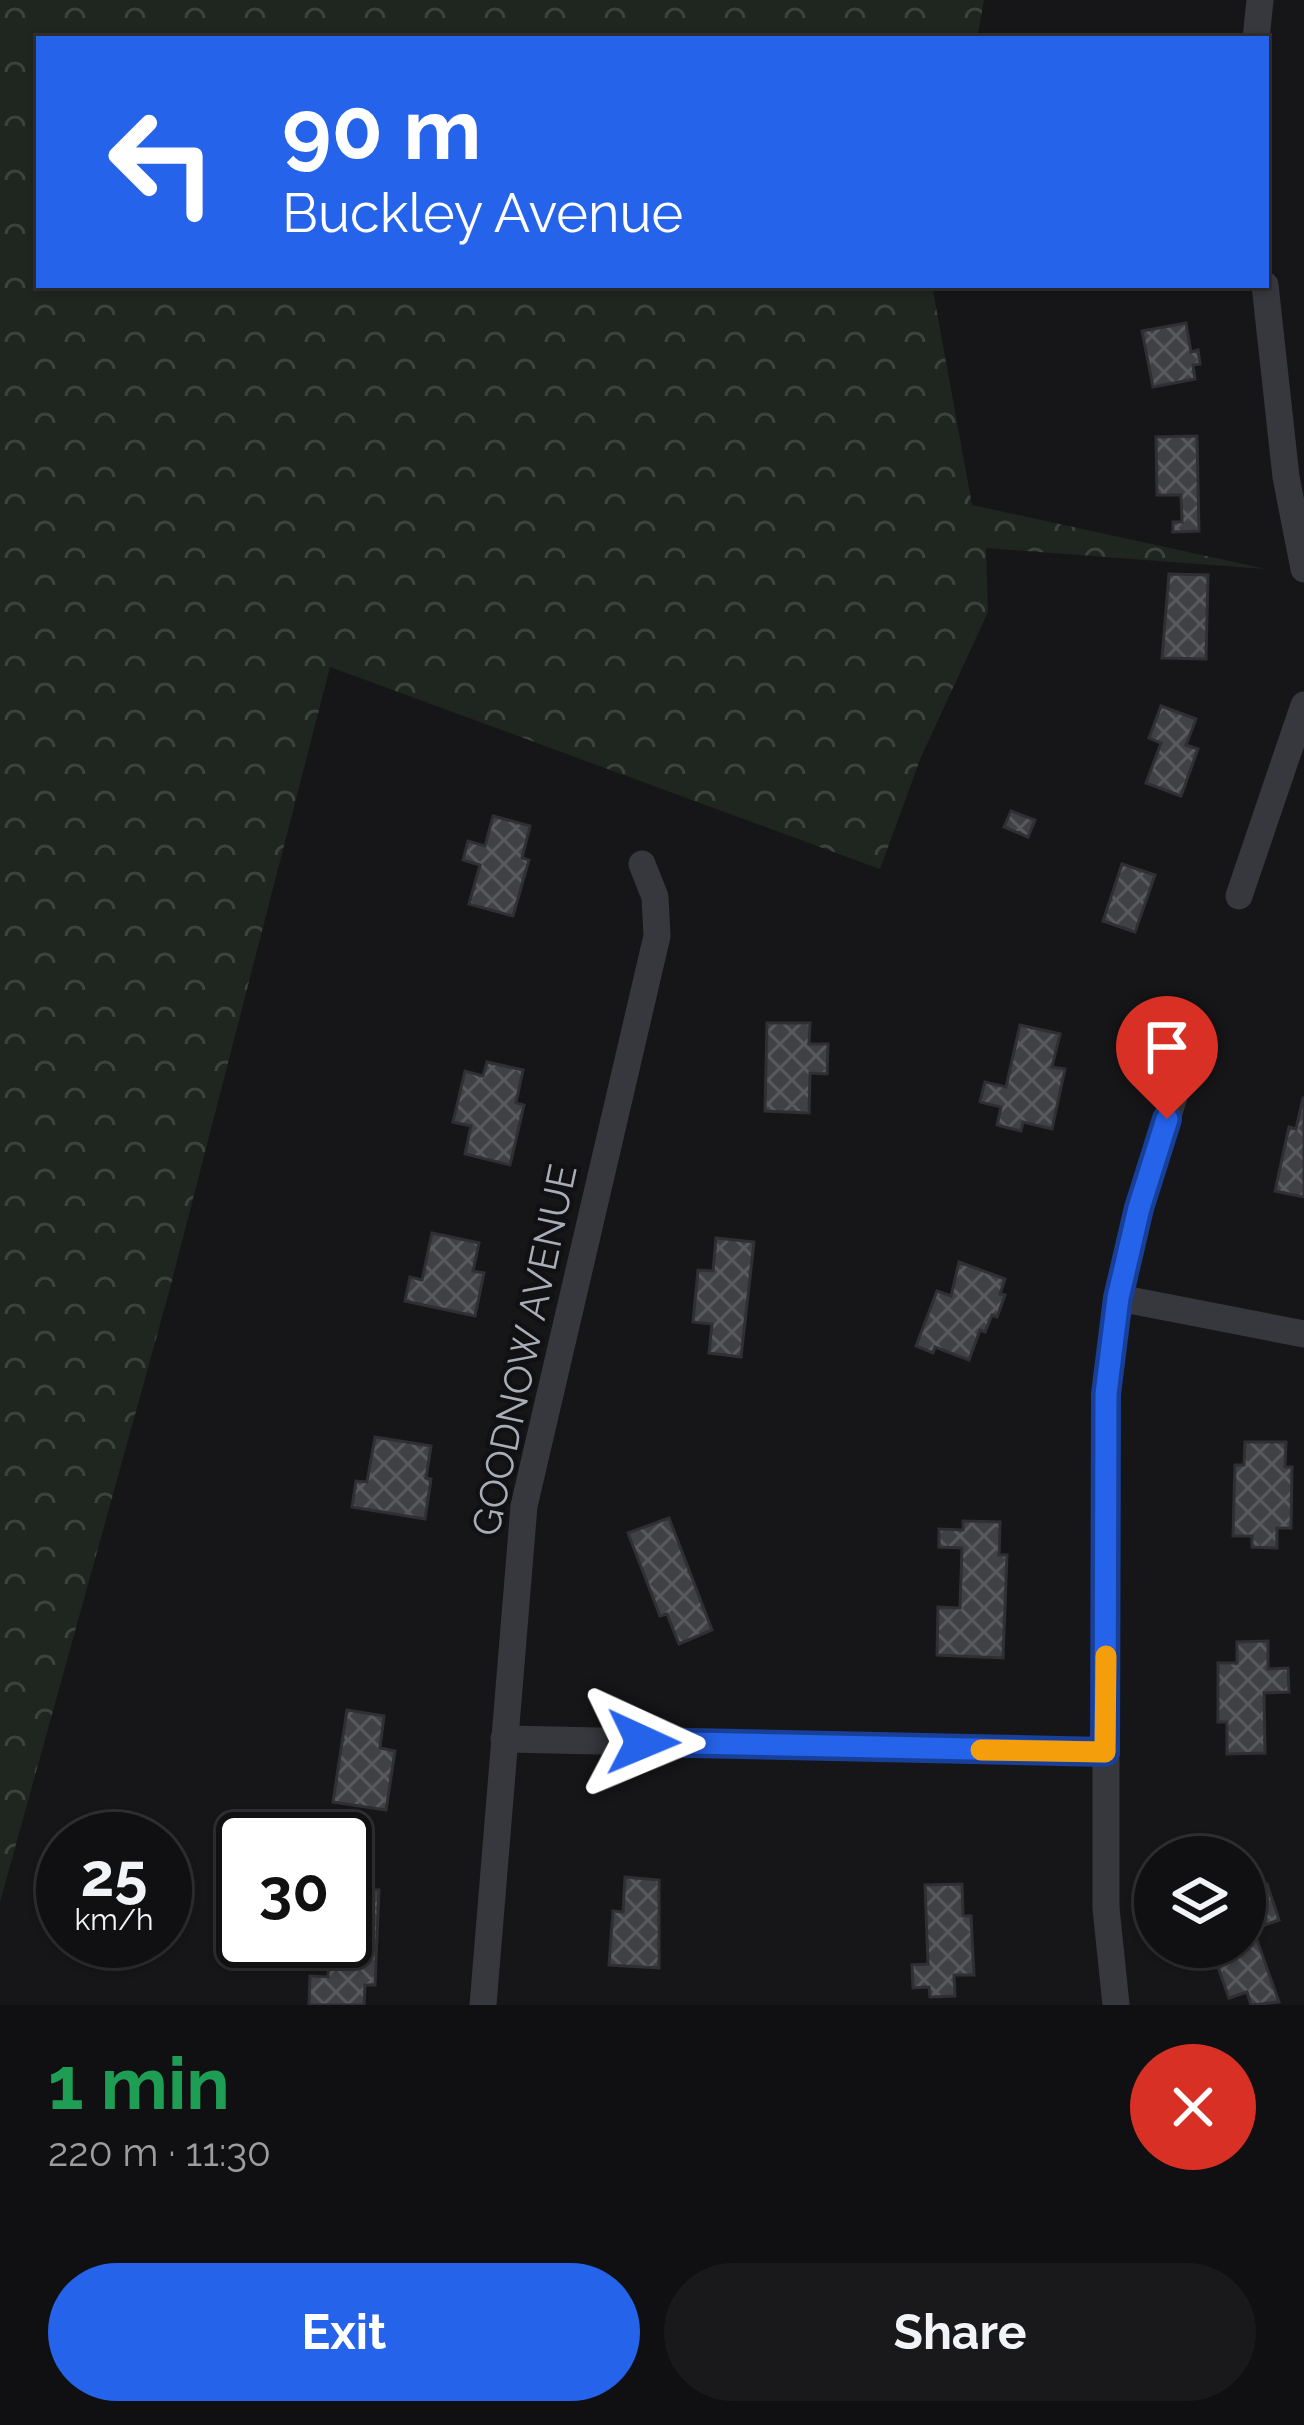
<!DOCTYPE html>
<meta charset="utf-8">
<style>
:root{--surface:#101012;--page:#19191b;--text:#f1f3f6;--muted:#9c9d9f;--line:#303032;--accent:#2563eb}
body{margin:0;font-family:Raleway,sans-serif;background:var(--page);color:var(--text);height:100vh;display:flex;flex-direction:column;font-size:45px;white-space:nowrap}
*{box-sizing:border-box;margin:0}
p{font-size:39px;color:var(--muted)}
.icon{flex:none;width:66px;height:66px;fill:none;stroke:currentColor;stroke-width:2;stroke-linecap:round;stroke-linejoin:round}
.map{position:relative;height:2005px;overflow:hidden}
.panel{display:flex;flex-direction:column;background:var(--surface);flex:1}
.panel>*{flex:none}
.hud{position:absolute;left:36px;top:36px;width:1233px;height:252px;border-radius:0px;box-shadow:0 3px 9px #0004,0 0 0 3px var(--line);background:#2563eb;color:#fff;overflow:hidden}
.fabs{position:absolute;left:1134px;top:1836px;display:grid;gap:24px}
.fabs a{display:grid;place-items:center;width:132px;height:132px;border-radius:50%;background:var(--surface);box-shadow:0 3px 9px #0004,0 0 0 3px var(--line);font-size:60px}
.speed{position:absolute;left:36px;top:1812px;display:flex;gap:24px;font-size:60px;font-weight:700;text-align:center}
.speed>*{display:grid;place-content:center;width:156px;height:156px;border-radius:50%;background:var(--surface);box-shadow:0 3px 9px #0004,0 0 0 3px var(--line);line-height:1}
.speed small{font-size:30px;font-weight:400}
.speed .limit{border:6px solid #111;border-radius:18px;background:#fff;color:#111}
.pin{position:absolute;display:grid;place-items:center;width:102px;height:102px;color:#fff;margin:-123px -51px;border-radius:50% 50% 50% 0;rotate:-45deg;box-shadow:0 0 12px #0007}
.pin .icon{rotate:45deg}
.me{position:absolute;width:132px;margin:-66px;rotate:91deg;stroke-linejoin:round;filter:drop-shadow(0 0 9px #0008)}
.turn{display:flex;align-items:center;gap:42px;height:252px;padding:0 48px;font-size:54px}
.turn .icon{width:156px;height:156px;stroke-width:2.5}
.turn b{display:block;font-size:84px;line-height:102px}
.round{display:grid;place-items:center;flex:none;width:126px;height:126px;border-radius:63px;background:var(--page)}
.summary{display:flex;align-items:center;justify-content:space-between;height:204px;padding:0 48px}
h1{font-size:72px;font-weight:700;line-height:90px;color:#1e9e55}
.primary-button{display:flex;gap:24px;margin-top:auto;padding:24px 48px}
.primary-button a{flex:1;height:138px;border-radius:72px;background:var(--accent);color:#fff;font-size:48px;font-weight:700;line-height:138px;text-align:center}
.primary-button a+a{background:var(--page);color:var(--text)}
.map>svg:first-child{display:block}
.forest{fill:url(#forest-crowns)}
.building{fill:url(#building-cross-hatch);stroke:#303034;stroke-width:3}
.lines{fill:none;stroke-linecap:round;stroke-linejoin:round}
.street{stroke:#37383d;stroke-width:27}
.route-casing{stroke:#184099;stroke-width:30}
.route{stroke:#2563eb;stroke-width:21}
.slow{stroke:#f59e0b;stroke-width:21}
.labels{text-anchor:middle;stroke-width:9;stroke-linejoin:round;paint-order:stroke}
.street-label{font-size:39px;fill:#a8adb8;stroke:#111113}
</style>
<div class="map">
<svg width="1304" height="2005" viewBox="0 0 1304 2005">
<defs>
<pattern id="forest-crowns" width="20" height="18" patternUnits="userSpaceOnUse" patternTransform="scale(3)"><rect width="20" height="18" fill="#1e261f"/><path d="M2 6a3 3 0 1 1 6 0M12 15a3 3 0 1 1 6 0" fill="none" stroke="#3c433d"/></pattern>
<pattern id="building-cross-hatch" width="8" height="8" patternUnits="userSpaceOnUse" patternTransform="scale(3)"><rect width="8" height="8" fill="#404145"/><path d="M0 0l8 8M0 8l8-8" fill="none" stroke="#595a5e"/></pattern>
</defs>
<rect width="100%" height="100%" fill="#161618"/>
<path class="forest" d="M0 0H984L977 39H39V285H932L972 505 1266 569 986 548 988 612 921 757 880 869 330 667 169 1292 0 1902Z"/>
<g class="building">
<path d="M1186 323 1191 352 1198 350 1200 364 1193 365 1195 379 1153 387 1142 331Z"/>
<path d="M1197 436 1199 531 1173 532V522H1182L1181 495H1157L1156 437Z"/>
<path d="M1169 574 1208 575 1206 659 1162 658Z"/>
<path d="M1161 706 1196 719 1186 745 1198 749 1181 796 1146 783 1161 743 1149 738Z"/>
<path d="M1011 811 1035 820 1028 837 1004 827Z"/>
<path d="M493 816 530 826 522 858 529 860 513 916 469 904 480 865 463 860 468 841 485 846Z"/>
<path d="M1122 864 1155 875 1135 932 1103 921Z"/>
<path d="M767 1023H810L809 1044H828L827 1074 810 1073 809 1113 765 1111Z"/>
<path d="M1020 1025 1060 1034 1052 1067 1065 1069 1052 1129 1023 1122 1021 1131 997 1125 1001 1107 980 1102 985 1082 1006 1087Z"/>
<path d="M487 1062 523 1070 516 1103 524 1105 510 1165 465 1154 471 1126 453 1122 465 1071 483 1076Z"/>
<path d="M1303 1098H1304V1197L1275 1191 1289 1127 1296 1129Z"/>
<path d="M432 1233 479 1243 473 1271 484 1273 475 1316 405 1301 410 1277 422 1280Z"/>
<path d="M716 1238 754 1242 741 1357 709 1353 712 1324 693 1322 698 1270 713 1271Z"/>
<path d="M959 1262 1005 1279 1000 1294 1005 1295 997 1317 992 1315 985 1332 980 1330 969 1360 935 1347 933 1353 916 1346 937 1291 951 1296Z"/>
<path d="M375 1437 431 1446 426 1478 431 1479 425 1519 352 1507 356 1481 367 1482Z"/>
<path d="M1245 1442H1286L1285 1467H1292L1291 1528H1277V1548L1252 1547V1536H1233L1235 1465H1244Z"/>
<path d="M669 1518 712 1630 679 1644 667 1614 660 1616 628 1533Z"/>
<path d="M963 1521 1000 1522 999 1555H1007L1003 1658 937 1655 938 1607 960 1608 962 1548 939 1547V1529L963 1530Z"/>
<path d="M1268 1641V1669L1288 1668 1289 1692 1264 1693 1265 1753 1227 1754V1722H1218V1663H1237V1642Z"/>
<path d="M347 1710 384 1716 380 1748 395 1751 386 1810 333 1802Z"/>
<path d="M625 1877 659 1880V1968L609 1965 613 1911 623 1912Z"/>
<path d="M962 1884 963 1916H971L974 1975H954L955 1996 930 1997 929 1987 913 1988 912 1965 928 1964 925 1885Z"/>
<path d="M1267 1884 1279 1920 1253 1929 1279 2002 1251 2005 1247 1992 1229 1998 1211 1947H1245V1891Z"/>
<path d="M345 1889 379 1890 375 1985H365L364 2005H309L310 1976 328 1977 330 1941H323H345Z"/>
</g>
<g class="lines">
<g class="street">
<path d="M1256 39 1260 0"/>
<path d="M1265 285 1286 477 1304 569"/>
<path d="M1239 896 1304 705"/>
<path d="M1119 1298 1304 1334"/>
<path d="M504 1739 1105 1752"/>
<path d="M483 2005 524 1506 657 936 655 897 642 864"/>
<path d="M1116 2005 1106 1908V1394L1119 1298 1139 1208 1195 1030"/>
</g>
</g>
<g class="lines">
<g class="route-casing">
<path id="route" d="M643 1742 1105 1752 1106 1394 1118 1298 1139 1208 1167 1119"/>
</g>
<use href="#route" class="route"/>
<path class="slow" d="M981 1750 1105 1752 1106 1656"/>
</g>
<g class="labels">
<g class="street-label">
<text transform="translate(524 1350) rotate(-78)" y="14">GOODNOW AVENUE</text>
</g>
</g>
</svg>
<div class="fabs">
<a><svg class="icon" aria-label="layers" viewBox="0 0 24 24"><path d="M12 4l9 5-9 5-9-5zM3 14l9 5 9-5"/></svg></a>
</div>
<div class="speed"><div>25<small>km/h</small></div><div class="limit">30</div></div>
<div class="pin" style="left:1167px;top:1119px;background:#d93025"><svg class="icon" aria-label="arrive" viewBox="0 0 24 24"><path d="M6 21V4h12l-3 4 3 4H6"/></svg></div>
<svg class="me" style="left:643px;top:1742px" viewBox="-20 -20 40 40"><path d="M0-17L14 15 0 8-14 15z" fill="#2563eb" stroke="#fff" stroke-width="4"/></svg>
<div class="hud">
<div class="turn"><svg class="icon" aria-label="left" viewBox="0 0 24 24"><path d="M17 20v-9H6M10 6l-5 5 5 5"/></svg><div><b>90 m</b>Buckley Avenue</div></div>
</div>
</div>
<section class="panel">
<div class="summary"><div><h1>1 min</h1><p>220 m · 11:30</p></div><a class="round" style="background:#d93025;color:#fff"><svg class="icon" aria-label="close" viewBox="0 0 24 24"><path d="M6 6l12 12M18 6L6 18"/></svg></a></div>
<div class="primary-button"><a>Exit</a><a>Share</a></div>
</section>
